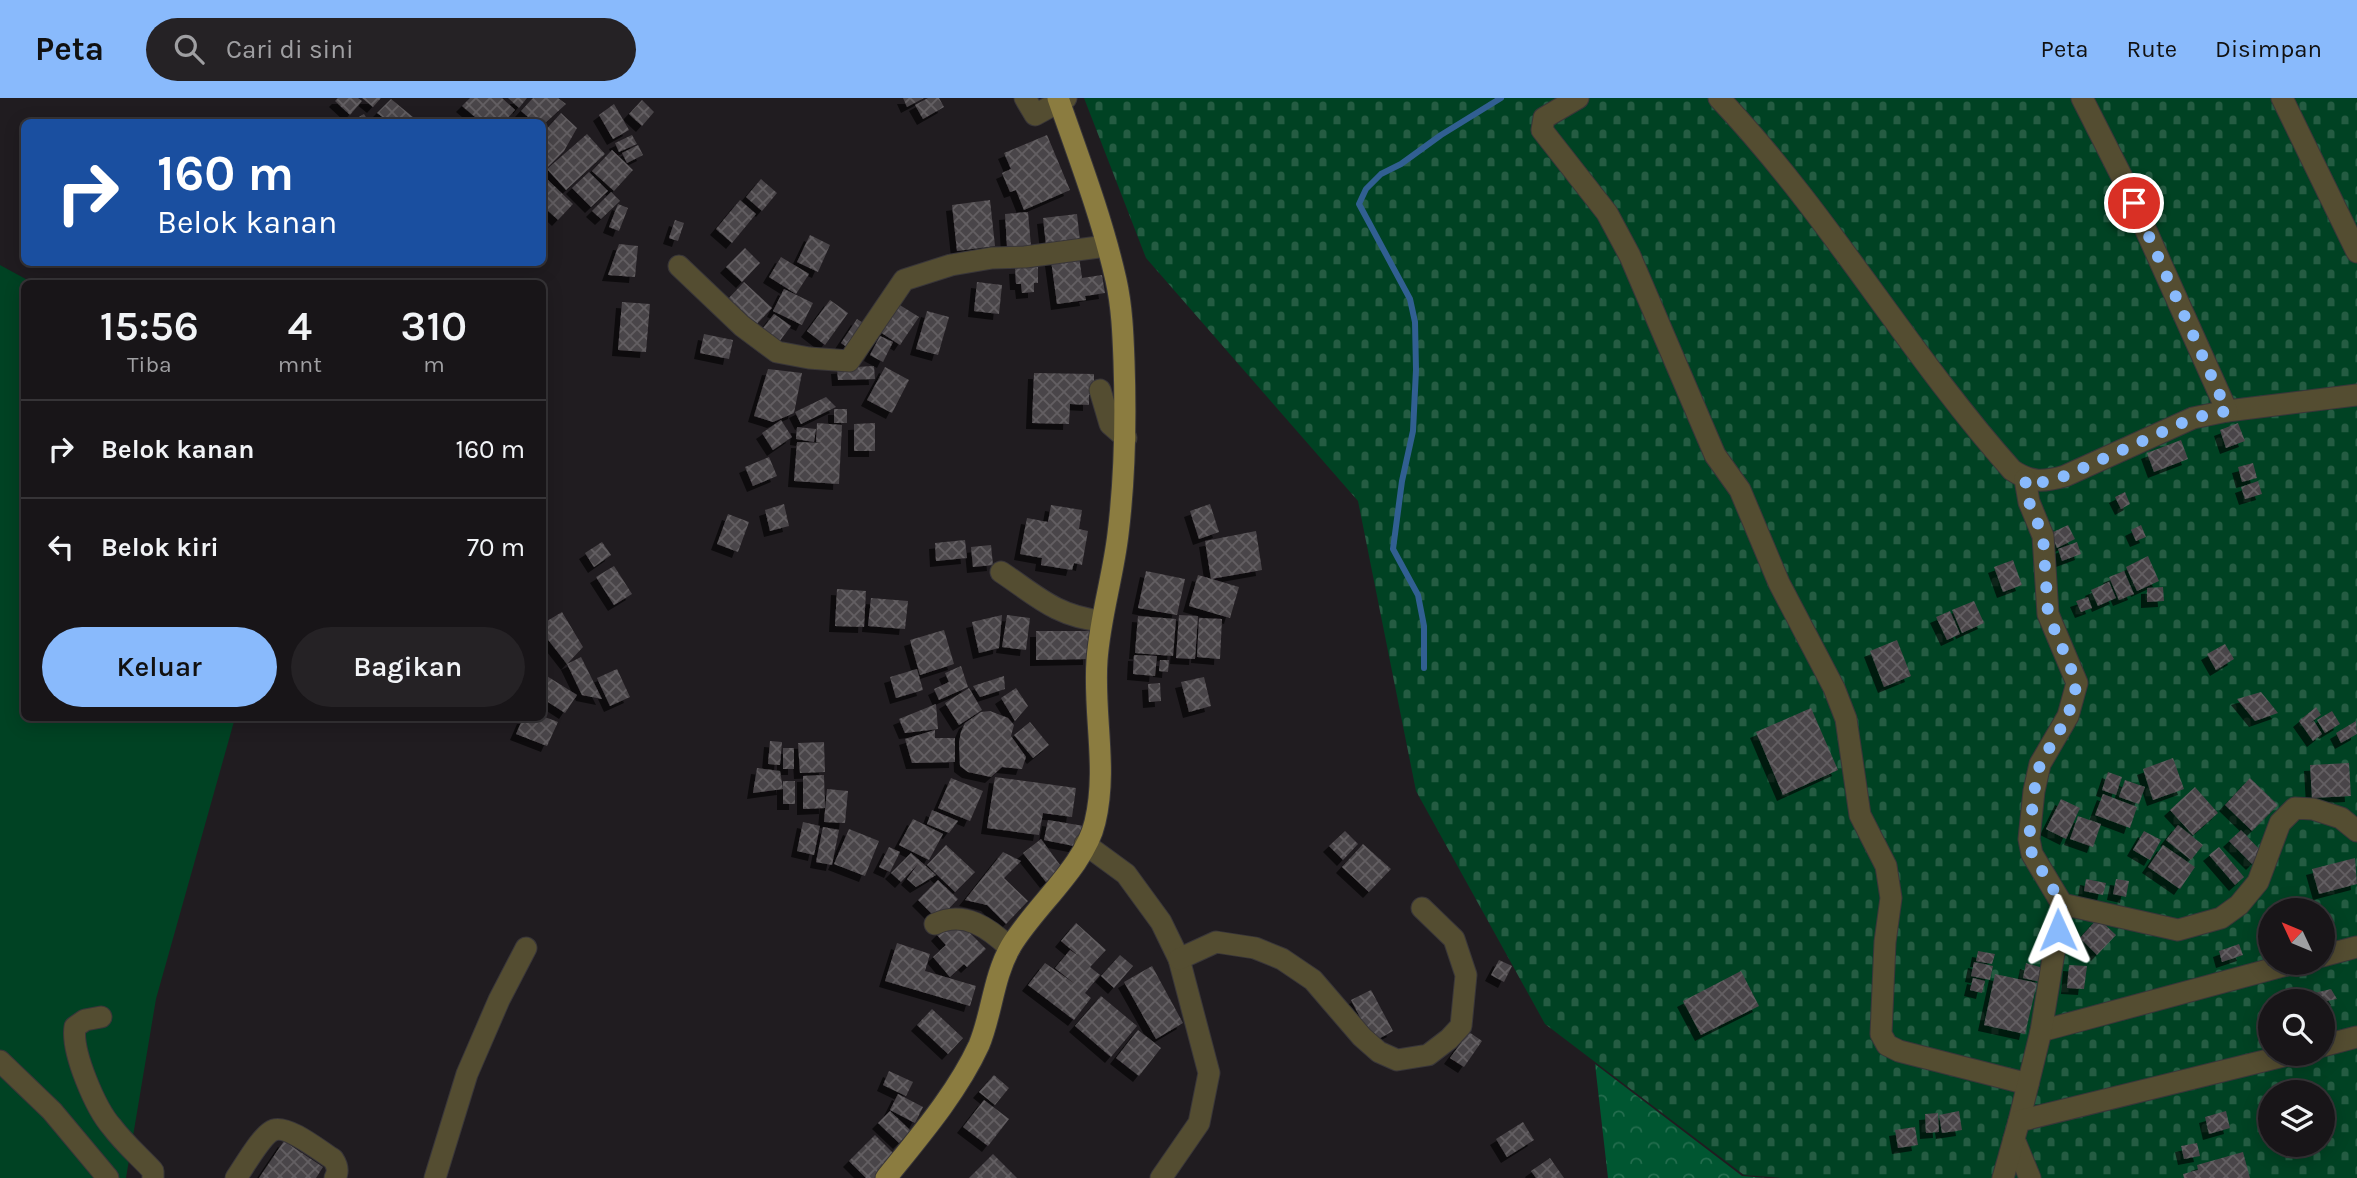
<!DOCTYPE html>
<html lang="id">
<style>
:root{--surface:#181518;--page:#252225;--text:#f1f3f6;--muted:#9f9fa2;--line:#363437;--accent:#89bafc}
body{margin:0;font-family:Karla,sans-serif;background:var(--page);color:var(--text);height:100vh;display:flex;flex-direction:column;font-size:26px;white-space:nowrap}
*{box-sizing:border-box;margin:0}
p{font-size:23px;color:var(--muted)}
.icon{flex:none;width:38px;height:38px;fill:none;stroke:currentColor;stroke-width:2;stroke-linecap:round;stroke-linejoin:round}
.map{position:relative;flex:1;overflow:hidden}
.side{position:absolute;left:21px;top:182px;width:525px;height:441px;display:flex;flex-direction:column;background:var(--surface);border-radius:10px;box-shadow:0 4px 18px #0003,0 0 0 2px var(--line)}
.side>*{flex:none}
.hud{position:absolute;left:21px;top:21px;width:525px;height:147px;border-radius:10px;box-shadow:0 4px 18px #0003,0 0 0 2px var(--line);background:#1a4fa0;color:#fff;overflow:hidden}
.needle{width:46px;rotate:314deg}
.fabs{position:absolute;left:2258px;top:800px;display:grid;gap:14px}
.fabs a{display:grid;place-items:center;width:77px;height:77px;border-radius:50%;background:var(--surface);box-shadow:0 4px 18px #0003,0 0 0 2px var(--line);font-size:35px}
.pin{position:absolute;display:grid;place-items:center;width:60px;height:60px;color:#fff;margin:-30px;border:4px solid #fff;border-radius:50%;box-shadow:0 2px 7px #0007}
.me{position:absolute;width:77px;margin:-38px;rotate:359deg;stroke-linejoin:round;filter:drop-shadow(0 0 5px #0008)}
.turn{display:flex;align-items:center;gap:24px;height:147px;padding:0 21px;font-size:32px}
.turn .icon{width:91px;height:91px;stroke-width:2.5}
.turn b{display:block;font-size:49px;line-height:60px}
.eta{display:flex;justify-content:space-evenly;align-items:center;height:119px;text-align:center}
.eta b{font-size:42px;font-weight:600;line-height:49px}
.cta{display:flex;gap:14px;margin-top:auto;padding:14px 21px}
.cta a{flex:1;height:80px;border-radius:42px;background:var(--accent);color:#111;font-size:28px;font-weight:600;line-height:80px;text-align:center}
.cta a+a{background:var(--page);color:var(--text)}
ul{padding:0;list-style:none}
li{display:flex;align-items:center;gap:21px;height:98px;padding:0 21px;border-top:2px solid var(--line)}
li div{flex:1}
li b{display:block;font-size:26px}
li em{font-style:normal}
header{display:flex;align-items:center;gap:42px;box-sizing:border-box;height:98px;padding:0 35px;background:var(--accent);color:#111}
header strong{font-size:33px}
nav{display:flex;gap:38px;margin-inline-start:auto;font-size:24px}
.search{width:490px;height:63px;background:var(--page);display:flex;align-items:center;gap:18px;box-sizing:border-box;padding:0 24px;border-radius:38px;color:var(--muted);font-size:26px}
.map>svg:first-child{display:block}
.grass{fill:#004223}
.forest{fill:url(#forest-crowns)}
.cemetery{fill:url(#cemetery-stones);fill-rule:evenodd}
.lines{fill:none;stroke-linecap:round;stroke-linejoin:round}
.stream{stroke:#315f92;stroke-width:6}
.building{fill:url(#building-cross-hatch);filter:url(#shadow)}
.minor-casing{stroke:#393639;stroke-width:23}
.major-casing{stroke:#393639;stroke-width:23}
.minor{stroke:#544d31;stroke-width:21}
.major{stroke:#8b7c40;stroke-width:21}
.route{stroke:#89bafc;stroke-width:12;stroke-dasharray:0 21.6}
</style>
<header>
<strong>Peta</strong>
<div class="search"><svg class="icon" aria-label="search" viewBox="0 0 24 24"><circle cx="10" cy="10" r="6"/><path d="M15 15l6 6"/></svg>Cari di sini</div>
<nav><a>Peta</a><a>Rute</a><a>Disimpan</a></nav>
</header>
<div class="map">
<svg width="2357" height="1080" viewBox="0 0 2357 1080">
<defs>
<pattern id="forest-crowns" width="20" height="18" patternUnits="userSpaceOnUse" patternTransform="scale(1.75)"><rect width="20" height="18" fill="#005631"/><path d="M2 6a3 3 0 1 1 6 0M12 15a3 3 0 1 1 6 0" fill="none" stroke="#246d4e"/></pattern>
<pattern id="cemetery-stones" width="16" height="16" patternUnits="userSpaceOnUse" patternTransform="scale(1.75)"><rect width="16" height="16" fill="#004223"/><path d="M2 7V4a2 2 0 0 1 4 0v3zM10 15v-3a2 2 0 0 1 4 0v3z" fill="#245c42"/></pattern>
<pattern id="building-cross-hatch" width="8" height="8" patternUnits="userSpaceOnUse" patternTransform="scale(1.75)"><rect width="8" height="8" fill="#4a4549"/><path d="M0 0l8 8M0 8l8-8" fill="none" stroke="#635f62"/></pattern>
<filter id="shadow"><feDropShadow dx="-6" dy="6" stdDeviation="0" flood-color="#0009"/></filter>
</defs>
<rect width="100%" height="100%" fill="#201c20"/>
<path class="grass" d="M0 167 33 185 24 186V620H235L156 901 126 1080H0Z"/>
<path class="forest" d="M1595 966 1742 1078 1766 1080H1608Z"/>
<path class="cemetery" d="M1084 0H2357V1080H1782L1744 1077 1545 926 1416 693 1358 403 1146 160ZM2270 812H2322V864H2270ZM2270 903H2322V956H2270ZM2270 994H2322V1046H2270Z"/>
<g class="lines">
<path class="stream" d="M1424 570V528L1418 497 1393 451 1402 383 1413 333 1416 272 1415 224 1410 201 1359 106 1366 91 1381 76 1401 66 1441 37 1501 0"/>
</g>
<g class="building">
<path d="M338 0H358L362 3 350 17 335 3Z"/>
<path d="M362 0H381L373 9Z"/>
<path d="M470 0H502L515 12 504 24H481L462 8Z"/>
<path d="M508 0H527L519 10Z"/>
<path d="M533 0H558L566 6 542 28V24H534L521 13Z"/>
<path d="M903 0H924L907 9Z"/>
<path d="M928 0H939L944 9 923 21 915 7Z"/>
<path d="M391 1 419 24H389L377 15Z"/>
<path d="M642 2 654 14 642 28 629 16Z"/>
<path d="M614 6 629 32 613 41 599 17Z"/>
<path d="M561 15 577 30 564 53 547 70 542 66V36Z"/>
<path d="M364 16 369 24H350Z"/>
<path d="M587 36 605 56 566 92 547 71Z"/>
<path d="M632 37 637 46 619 54 615 45Z"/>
<path d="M1047 37 1070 92 1024 112 1016 92 1010 94 1002 75 1011 71 1004 55Z"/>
<path d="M638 47 643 57 627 65 622 55Z"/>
<path d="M612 52 633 72 614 93 592 73Z"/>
<path d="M589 74 608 93 591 109 572 90Z"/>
<path d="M761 81 777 95 762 113 746 99Z"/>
<path d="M548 82 573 106 558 122 542 107V87Z"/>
<path d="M611 94 620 103 601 121 592 113Z"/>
<path d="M740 102 756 116 732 145 716 131Z"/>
<path d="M990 102 995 148 957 153 952 107Z"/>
<path d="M618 106 628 110 619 133 609 129Z"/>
<path d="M1028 114 1031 148 1007 149 1005 116Z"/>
<path d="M1077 116 1080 143 1046 147 1043 120Z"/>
<path d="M675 122 684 125 678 143 669 140Z"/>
<path d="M810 137 830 147 818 174 797 164Z"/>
<path d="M619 146 638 148 635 179 608 177Z"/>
<path d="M745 150 760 165 742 184 726 169Z"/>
<path d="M1079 158 1082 180 1102 177 1105 195 1085 198 1086 202 1057 206 1051 162Z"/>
<path d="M781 159 809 176 796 196 769 179Z"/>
<path d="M1038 169V185H1034V194L1022 195 1021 186H1016L1015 170Z"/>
<path d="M744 184 772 210 754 229 726 203Z"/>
<path d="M977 184 1002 187 999 216 974 213Z"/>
<path d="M784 191 813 205 802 227 773 213Z"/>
<path d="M830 202 848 215 825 247 807 233Z"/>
<path d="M622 204 650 206 646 254 618 252Z"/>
<path d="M895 204 919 219 900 247 877 232Z"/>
<path d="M927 213 949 219 938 257 916 251Z"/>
<path d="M774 216 791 228 776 248 759 235Z"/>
<path d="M857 221 870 229 854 254 841 245Z"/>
<path d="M704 236 733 242 729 261 700 255Z"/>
<path d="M880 238 893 244 883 264 870 257Z"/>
<path d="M874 268 875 281 838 282 837 270Z"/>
<path d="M885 269 909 282 892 315 867 302Z"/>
<path d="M768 271 802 275 794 315 773 324 754 318Z"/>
<path d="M1034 275 1094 276V297H1089V307L1070 306 1069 326 1032 325Z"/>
<path d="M826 299 836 309 801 326 795 314Z"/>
<rect x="834" y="311" width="13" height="14"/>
<path d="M781 322 792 339 773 352 762 335Z"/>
<path d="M817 325 842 327 839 386 794 383 797 344 822 345 816 344Z"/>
<path d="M875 325V353H854V326Z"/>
<path d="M2238 325 2245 343 2226 350 2220 332Z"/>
<path d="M797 329 816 331 814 344 796 341Z"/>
<path d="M2181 342 2188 361 2154 374 2147 355Z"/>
<path d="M769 359 777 378 753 388 745 369Z"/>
<path d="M2253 365 2257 380 2242 384 2238 369Z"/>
<path d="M2258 383 2262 396 2245 401 2241 389Z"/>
<path d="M2125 394 2130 406 2121 411 2115 399Z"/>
<path d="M784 406 789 428 770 433 765 412Z"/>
<path d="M1210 406 1219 434 1199 441 1190 413Z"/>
<path d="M1051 407 1082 412 1079 431 1088 433 1082 467 1074 465 1072 472 1041 467 1042 460 1020 456 1027 420 1048 424Z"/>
<path d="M728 416 749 424 738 454 717 446Z"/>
<path d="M2068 427 2075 441 2057 450 2051 435Z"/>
<path d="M2141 427 2146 439 2136 443 2131 432Z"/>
<path d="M1256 433 1262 472 1211 481 1205 443Z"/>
<path d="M965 442 967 460 936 463 935 445Z"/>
<path d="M602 444 611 457 594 469 585 455Z"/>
<path d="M2077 444 2081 456 2062 463 2058 451Z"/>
<path d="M991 447 993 467 973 469 971 449Z"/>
<path d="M2148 458 2159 483 2137 493 2126 469Z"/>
<path d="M2013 462 2022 487 2003 494 1994 469Z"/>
<path d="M614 468 632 496 614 507 596 479Z"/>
<path d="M1146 473 1185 481 1177 517 1138 510Z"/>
<path d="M2124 473 2134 496 2119 502 2109 479Z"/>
<path d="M1198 477 1239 489 1230 520 1189 508Z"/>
<path d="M2109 484 2116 500 2098 508 2091 492Z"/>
<path d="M2163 489 2164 503 2147 504V490Z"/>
<path d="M837 491 866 493 864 529 835 528Z"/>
<path d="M2088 499 2092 510 2081 514 2076 503Z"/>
<path d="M871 500 908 503 905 531 868 528Z"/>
<path d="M1974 503 1984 525 1962 535 1952 512Z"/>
<path d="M1950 513 1960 536 1947 542 1936 519Z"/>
<path d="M562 514 583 549 567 566 581 559 602 601 582 597 567 566 542 534V526Z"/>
<path d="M1002 517 999 550 979 555 972 524Z"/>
<path d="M1007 517 1030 520 1026 552 1002 549Z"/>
<path d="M1179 517 1198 518 1195 561 1176 560Z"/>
<path d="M1138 518 1176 521 1173 558 1135 555Z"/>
<path d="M1199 520 1222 521 1220 561 1197 559Z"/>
<path d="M944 532 954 566 920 577 910 542Z"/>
<path d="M1036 533H1089V561L1036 562Z"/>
<path d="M1897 542 1911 578 1884 589 1870 553Z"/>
<path d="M2225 546 2234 561 2216 572 2207 556Z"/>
<path d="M1134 557 1157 558 1155 578 1133 576Z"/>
<path d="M1160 562H1169L1168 574 1159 573Z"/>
<path d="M961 568 968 589 939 602 934 591 949 584 945 575Z"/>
<path d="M617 571 630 599 610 608 597 580Z"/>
<path d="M917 571 923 592 896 600 890 579Z"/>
<path d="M542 575 577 597 565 615 542 600Z"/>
<path d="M1004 578 1005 591 980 599 973 588Z"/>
<path d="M1204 579 1211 608 1189 614 1181 584Z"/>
<path d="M1160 585 1161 603 1149 604 1148 586Z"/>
<path d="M969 590 982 612 959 627 945 605Z"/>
<path d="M1016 590 1028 608 1015 623 1001 600Z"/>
<path d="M2261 594 2278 615 2255 623 2237 601Z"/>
<path d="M936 606 938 631 905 635 899 621Z"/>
<path d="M2316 609 2321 617 2310 625 2314 623 2322 636 2313 643 2299 623Z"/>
<path d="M1811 610 1838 672 1783 697 1756 634Z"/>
<path d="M990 613 1008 620 1014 627 1011 638 1026 659 1022 671 1002 669 991 679 968 674 960 668 959 644 961 634 965 625 981 614Z"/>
<path d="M2332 613 2340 626 2325 635 2317 622Z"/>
<path d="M542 618 558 624 547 648 516 636 523 620H542Z"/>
<path d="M2356 623 2357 636 2341 645 2336 635Z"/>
<path d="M1030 624 1049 647 1033 660 1014 637Z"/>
<path d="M935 632V640H955V664L912 665 905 641Z"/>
<path d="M770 643 782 644 780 667 768 666Z"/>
<path d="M824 644 825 674 800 675 798 645Z"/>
<rect x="783" y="650" width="11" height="21"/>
<path d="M2173 660 2184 691 2153 702 2143 671Z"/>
<path d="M2349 665 2351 698 2312 700 2310 667Z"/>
<path d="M757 670 780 673 783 691 753 695Z"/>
<path d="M2108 674 2122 679 2116 697 2102 692Z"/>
<path d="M824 677 825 710 803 711V678Z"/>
<path d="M995 679 1076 690 1072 719 1043 715 1039 737 987 730Z"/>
<path d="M951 680 983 693 970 723 938 710Z"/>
<path d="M2250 680 2278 707 2252 733 2225 707Z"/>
<path d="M2125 682 2145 689 2139 706 2119 699Z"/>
<rect x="783" y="683" width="12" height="23"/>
<path d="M2195 689 2218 715 2193 737 2170 712Z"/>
<path d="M827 691 848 693 845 725 824 724Z"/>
<path d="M2103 696 2137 709 2130 730 2095 717Z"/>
<path d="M2061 701 2080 710 2066 741 2046 731Z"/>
<path d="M932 712 958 723 949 735 927 726Z"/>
<path d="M2078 718 2101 726 2093 749 2070 741Z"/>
<path d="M913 721 943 736 929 762 899 747Z"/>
<path d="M1048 722 1084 728 1079 749 1044 742Z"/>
<path d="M803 724 820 728 814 757 797 753Z"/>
<path d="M2178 727 2203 747 2191 762 2166 742Z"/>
<path d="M823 729 839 732 832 767 816 764Z"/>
<path d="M849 731 879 743 865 778 834 766Z"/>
<path d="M2241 732 2263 755 2252 766 2229 743Z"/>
<path d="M1345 733 1358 746 1343 762 1329 748Z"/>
<path d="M2144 733 2161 742 2150 762 2133 752Z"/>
<path d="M1041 741 1063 771 1046 784 1023 755Z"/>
<path d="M1363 746 1391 771 1369 794 1342 769Z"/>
<path d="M946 747 975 774 955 794 927 767Z"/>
<path d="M2163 747 2195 769 2180 791 2148 769Z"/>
<path d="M889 749 900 754 890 774 879 769Z"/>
<path d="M2219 749 2244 779 2235 787 2209 757Z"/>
<path d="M1003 754 1021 763 1004 780 1028 803 1006 826 987 807 965 802Z"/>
<path d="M911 755 936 777 916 789 907 781 918 766 901 784 891 775Z"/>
<path d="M2355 760 2357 786 2319 796 2312 771Z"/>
<path d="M2086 781 2106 785 2103 797 2084 793Z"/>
<path d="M2116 781 2129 783 2126 799 2113 796Z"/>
<path d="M938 782 958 801 938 822 918 802Z"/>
<path d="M2098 820 2116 837 2097 857 2080 840Z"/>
<path d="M1076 825 1106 852 1090 869 1100 877 1085 895 1091 900 1074 922 1028 887 1045 865 1075 886 1055 870 1070 852 1080 859 1061 843Z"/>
<path d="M962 827 986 851 967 869 964 866 950 879 933 859 946 847 937 837 946 828Z"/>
<path d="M897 845 930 856 925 873 976 888 970 908 885 883Z"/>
<path d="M2239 846 2243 857 2222 864 2219 853Z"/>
<path d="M1978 853 1995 856 1992 866 1976 863Z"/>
<path d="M1120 857 1133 868 1114 890 1101 878Z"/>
<path d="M1499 862 1512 868 1504 884 1491 877Z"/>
<path d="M1974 864 1993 868 1990 882 1971 878Z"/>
<path d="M2026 865 2043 870 2040 884 2023 880Z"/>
<path d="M2069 867 2087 868 2084 891 2067 890Z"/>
<path d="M1152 868 1183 925 1156 941 1124 884Z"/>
<path d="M1741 873 1759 908 1701 937 1683 903Z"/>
<path d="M1995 876 2037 885 2025 936 1984 927Z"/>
<path d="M1973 880 1985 883 1982 895 1970 892Z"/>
<path d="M2331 891 2337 901 2322 904 2299 903 2298 899Z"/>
<path d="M1371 892 1393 933 1373 944 1351 902Z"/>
<path d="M1101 898 1137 928 1111 959 1075 928Z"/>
<path d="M932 911 963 940 948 956 917 927Z"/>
<path d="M1138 932 1161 950 1139 978 1116 960Z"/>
<path d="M1469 934 1482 943 1464 969 1450 960Z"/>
<path d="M889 973 913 984 906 998 883 987Z"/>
<path d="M994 977 1009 990 995 1007 979 994Z"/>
<path d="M898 996 923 1009 915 1025 890 1012Z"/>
<path d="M984 1002 1009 1021 988 1048 963 1029Z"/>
<path d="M890 1013 911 1033 899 1045 878 1025Z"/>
<path d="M1959 1013 1962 1032 1942 1035 1939 1017Z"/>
<path d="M2226 1013 2230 1030 2209 1036 2205 1019Z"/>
<path d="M1938 1015 1939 1034 1926 1035 1925 1016Z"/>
<path d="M1523 1024 1534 1042 1507 1059 1496 1041Z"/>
<path d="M1915 1029 1918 1047 1898 1050 1895 1032Z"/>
<path d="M875 1037 897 1059 875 1080H866L849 1063Z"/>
<path d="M284 1043 323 1069 316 1080H259Z"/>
<path d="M2197 1045 2200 1058 2184 1061 2181 1048Z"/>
<path d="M2243 1054 2250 1080H2184L2183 1076 2198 1072 2197 1067Z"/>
<path d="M993 1056 1017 1080H969Z"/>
<path d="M1550 1060 1564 1080H1536L1531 1073Z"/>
</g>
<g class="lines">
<g class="minor-casing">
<g id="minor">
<path d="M1025 0 1035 17 1066 0"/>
<path d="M1578 0 1544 20 1542 32 1607 115 1630 158 1715 357 1740 392 1779 485 1834 590 1846 621 1860 717 1886 768 1891 800 1885 844 1881 936 1887 947 1899 953 2028 986"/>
<path d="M1719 0C1828 115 1907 254 2012 372 2031 385 2044 384 2065 378L2193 320 2227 313 2357 297"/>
<path d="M2082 0 2123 81 2227 313"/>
<path d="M2282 0 2357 154"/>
<path d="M679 168 742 228 777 254 809 260 849 263 904 182 951 167 992 160 1025 159 1106 148"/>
<path d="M1100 292 1110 326 1126 340"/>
<path d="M1001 474C1037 498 1056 518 1101 523"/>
<path d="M1085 746 1126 776 1161 824 1179 861 1209 975 1199 1025 1161 1080"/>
<path d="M2062 806 2178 832 2221 820 2239 807 2258 784 2280 725 2295 710 2313 711 2341 720 2357 733"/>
<path d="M935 826C964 812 989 830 1010 850"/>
<path d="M2322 858 2357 849"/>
<path d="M1179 861 1216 844 1255 850 1282 861 1313 882 1362 939 1379 954 1397 962 1428 957 1449 941 1461 928 1466 877 1454 841 1422 810"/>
<path d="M101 919 85 922 75 929C71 954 96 1011 112 1029 124 1045 139 1058 153 1073V1080"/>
<path d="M2041 933 2298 864"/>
<path d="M2322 948 2357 939"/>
<path d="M0 963 52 1013 108 1080"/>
<path d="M2019 1023 2041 933 2062 806 2032 756 2029 741 2034 693 2040 666 2068 618 2077 585 2048 516 2043 438 2029 404 2025 381"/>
<path d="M2014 1041 2030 1080"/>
<path d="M236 1080C244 1069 262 1036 274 1032 288 1027 320 1053 333 1061 337 1067 339 1073 335 1080"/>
<path d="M435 1080 467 976 499 902 526 850"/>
<path d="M2003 1080 2019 1023 2292 956"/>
</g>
</g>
<g class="major-casing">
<path id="major" d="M886 1080C919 1039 957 995 979 947 992 916 993 879 1011 848 1035 808 1085 768 1095 724 1108 670 1093 616 1097 562 1100 519 1113 479 1118 436 1125 379 1126 321 1124 263 1123 236 1122 209 1116 182 1102 120 1079 60 1058 0"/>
</g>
<use href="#minor" class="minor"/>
<use href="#major" class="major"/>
</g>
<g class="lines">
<path class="route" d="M2058 832 2062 806 2032 756 2029 741 2034 694 2040 666 2068 618 2077 585 2048 516 2043 438 2029 404 2025 381 2043 384 2065 378 2193 320 2227 313 2134 105"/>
</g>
</svg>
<div class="fabs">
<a><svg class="needle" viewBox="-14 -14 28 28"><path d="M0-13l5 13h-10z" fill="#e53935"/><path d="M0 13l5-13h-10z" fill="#9f9fa2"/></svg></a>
<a><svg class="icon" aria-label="search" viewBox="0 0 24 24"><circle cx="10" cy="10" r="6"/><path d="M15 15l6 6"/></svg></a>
<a><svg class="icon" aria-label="layers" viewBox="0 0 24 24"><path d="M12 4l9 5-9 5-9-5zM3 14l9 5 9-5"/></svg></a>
</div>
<div class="pin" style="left:2134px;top:105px;background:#d93025"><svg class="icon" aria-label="arrive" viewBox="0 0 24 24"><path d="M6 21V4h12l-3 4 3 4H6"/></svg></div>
<svg class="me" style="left:2058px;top:832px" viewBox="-20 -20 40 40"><path d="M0-17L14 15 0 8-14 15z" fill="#89bafc" stroke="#fff" stroke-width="4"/></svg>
<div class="hud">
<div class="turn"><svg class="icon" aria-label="right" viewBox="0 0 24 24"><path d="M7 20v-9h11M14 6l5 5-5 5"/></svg><div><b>160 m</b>Belok kanan</div></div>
</div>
<section class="side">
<div class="eta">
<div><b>15:56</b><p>Tiba</p></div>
<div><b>4</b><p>mnt</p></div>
<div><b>310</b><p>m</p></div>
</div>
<ul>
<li><svg class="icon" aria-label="right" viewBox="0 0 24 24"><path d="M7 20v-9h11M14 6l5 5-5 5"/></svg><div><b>Belok kanan</b></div><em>160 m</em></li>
<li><svg class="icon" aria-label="left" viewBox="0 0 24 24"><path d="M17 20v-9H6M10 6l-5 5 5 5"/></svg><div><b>Belok kiri</b></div><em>70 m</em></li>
</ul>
<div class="cta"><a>Keluar</a><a>Bagikan</a></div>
</section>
</div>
